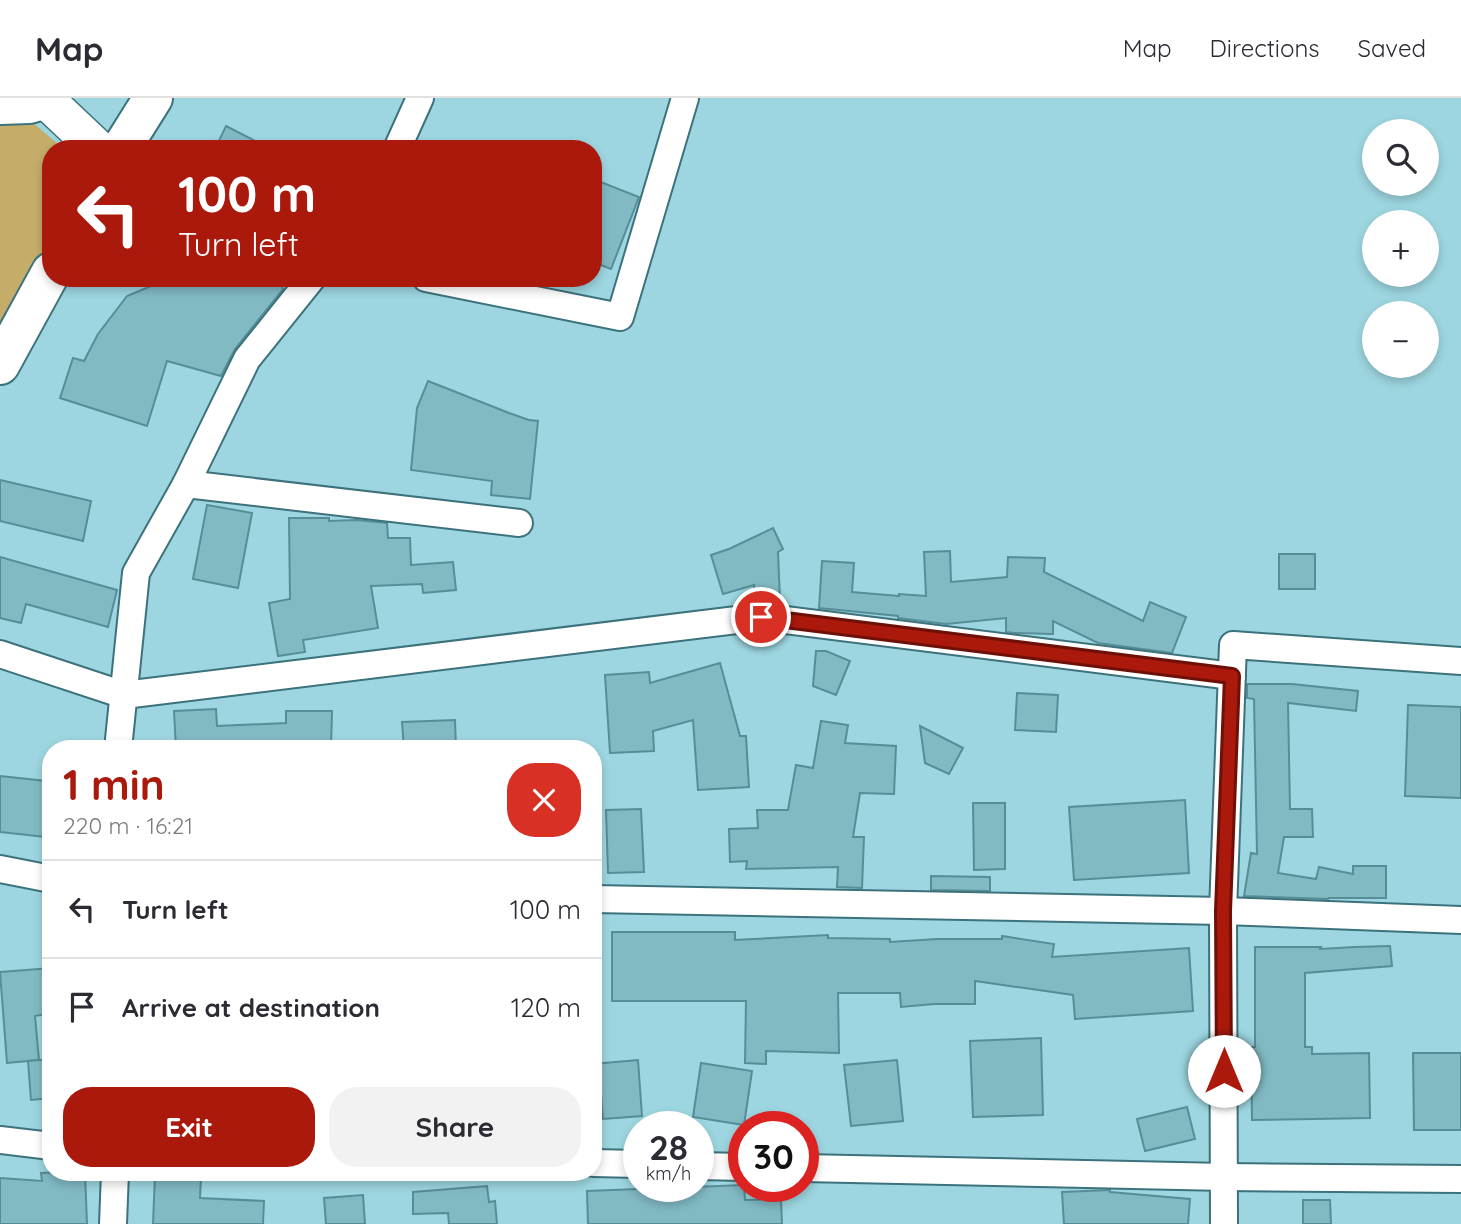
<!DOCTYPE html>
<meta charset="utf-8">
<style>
:root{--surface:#fff;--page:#f2f2f3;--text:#2b2b33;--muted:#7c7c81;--line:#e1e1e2;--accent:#aa190c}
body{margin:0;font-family:Quicksand,sans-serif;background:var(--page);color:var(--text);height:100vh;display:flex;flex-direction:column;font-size:26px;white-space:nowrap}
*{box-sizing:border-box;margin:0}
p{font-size:23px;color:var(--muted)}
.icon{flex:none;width:38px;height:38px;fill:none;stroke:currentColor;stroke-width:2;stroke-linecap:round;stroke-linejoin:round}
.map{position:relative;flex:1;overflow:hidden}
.details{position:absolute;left:42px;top:642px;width:560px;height:441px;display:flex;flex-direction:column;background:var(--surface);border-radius:28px;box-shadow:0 4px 10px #0003}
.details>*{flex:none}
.guide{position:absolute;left:42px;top:42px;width:560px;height:147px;border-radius:28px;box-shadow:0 4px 10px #0003;background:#aa190c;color:#fff;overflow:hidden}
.buttons{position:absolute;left:1362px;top:21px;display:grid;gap:14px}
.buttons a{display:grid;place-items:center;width:77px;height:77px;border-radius:50%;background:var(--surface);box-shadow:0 4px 10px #0003;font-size:35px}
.speed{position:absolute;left:623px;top:1013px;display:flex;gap:14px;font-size:35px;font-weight:700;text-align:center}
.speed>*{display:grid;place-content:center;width:91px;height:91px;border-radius:50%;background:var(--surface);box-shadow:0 4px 10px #0003;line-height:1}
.speed small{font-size:18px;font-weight:400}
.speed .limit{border:10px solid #d22;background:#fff;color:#111}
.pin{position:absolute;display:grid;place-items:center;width:60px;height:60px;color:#fff;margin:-30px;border:4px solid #fff;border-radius:50%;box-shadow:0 2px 7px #0007}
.me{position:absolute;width:77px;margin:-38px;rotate:0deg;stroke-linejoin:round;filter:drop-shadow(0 0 5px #0008)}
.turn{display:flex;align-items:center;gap:24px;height:147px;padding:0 21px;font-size:32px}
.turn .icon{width:91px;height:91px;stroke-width:2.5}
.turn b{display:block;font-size:49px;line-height:60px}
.round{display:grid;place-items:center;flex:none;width:74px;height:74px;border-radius:28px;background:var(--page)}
.overview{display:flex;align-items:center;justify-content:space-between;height:119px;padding:0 21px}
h1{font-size:42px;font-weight:700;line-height:52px;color:var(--accent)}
.primary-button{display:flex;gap:14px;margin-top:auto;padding:14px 21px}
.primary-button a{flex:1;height:80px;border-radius:28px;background:var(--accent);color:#fff;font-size:28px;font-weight:700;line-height:80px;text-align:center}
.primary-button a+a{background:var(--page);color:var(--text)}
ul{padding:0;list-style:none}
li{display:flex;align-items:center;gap:21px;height:98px;padding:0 21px;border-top:2px solid var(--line)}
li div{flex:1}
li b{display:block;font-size:26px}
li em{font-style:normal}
header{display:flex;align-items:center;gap:42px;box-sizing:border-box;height:98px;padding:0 35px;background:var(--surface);border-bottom:2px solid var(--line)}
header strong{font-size:33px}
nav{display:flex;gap:38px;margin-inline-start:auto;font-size:24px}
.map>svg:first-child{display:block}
.green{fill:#c5ad69}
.building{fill:#82bac4;stroke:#578d97;stroke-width:2}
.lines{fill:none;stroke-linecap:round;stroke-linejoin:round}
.street-casing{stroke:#3c727c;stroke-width:30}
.secondary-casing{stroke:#3c727c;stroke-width:40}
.highway-casing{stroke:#3c727c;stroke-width:42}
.street{stroke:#fff;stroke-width:26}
.secondary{stroke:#fff;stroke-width:37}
.highway{stroke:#fff;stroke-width:38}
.route-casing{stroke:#6e1008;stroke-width:18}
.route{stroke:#aa190c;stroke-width:12}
</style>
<header>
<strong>Map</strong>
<nav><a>Map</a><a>Directions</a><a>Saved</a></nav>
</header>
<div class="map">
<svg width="1461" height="1126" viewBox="0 0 1461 1126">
<rect width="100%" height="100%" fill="#9dd6e0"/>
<path class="green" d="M32 24 58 46 61 51H51V140L0 236V25Z"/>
<g class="building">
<path d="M226 28 271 51H215Z"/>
<path d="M593 81 639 99 611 171 593 164Z"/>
<path d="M170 180H279L283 191 235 251 221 278 167 263 147 328 60 300 73 260 84 263 98 236 127 198Z"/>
<path d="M428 283 509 315 529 322 538 323 530 401 491 397 492 383 411 372 417 310Z"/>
<path d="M0 382 91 403 83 443 0 423Z"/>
<path d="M207 407 252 415 238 490 193 481Z"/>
<path d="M289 420H329V423L357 422 387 425 388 440H410L411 467 453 464 456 492 423 495 422 486 371 488 378 530 303 542 305 554 278 558 269 505 290 501Z"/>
<path d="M773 430 783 451 778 454 780 502 754 503V487L723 496 711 457 729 451Z"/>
<path d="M950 453 951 484 1007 479 1008 459 1045 460 1044 474 1143 523 1150 504 1186 519 1172 555 1098 545 1053 523V536L1015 535 1006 534V520L946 526 898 520V518L819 510 822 463 854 465 852 494 899 498V496L926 498 924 454Z"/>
<rect x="1279" y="456" width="36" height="35"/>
<path d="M0 459 117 492 108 529 26 506 21 525 0 520Z"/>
<path d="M816 553H826L850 563 836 597 813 588Z"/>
<path d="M720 565 740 638H746L749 689 698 692 693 622 653 633 654 653 610 655 605 577 649 574 650 585Z"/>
<path d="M1247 586H1292L1358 593 1356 613 1288 605 1290 711H1312L1313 739H1284L1278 775 1316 781 1319 769 1353 776V768H1386V800H1329L1328 801 1244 798 1251 755 1257 756 1254 601 1247 600Z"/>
<path d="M1017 595 1058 597 1056 634 1015 632Z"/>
<path d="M1408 607 1461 609V700L1405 698Z"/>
<path d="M216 611 217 628 286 625V613H332L331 651H176L174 613Z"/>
<path d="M455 622 456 651H404L402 624Z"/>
<path d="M821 623 848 627 845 645 896 648 894 696 860 695 853 739H864L862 790 837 789 838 769 746 771 747 763 730 764 729 731 758 730 757 712H788L796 667 813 670Z"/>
<path d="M920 628 963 650 949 676 925 665Z"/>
<path d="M0 678 46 683 45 739 0 734Z"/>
<path d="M1185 702 1189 775 1074 782 1069 709Z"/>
<path d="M973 705H1005V771L974 772Z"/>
<path d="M641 711 644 774 608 775 606 712Z"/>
<path d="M931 778 990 779V793L931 792Z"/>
<path d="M612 834H735V842L828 837V840L890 841V844L937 841H1002V838L1054 846 1052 859 1189 850 1193 913 1075 921 1073 897 975 883V906H934L901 909 900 895H838L839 955 766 953V966L745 965 746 903H612Z"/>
<path d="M1390 848 1392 868 1305 875V949H1312V956L1369 955 1370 1020 1252 1022 1251 949H1255V849H1321L1320 851 1355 849Z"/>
<path d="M51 870V915L35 918 39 962 7 965 0 874Z"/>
<path d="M1041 940 1043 1017 973 1019 970 943Z"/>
<path d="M1413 955H1461V1032H1414Z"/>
<path d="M51 961V1000L31 1002 28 963Z"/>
<path d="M638 962 642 1018 603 1021 601 995 595 996 593 966Z"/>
<path d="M897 962 903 1023 851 1028 844 967Z"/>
<path d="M701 965 752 973 744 1027 693 1019Z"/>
<path d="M1187 1009 1195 1041 1145 1053 1137 1021Z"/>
<path d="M64 1074H85L87 1126H0V1080L42 1083 41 1075Z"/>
<path d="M155 1077 201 1079 200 1100 264 1103 263 1126H153Z"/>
<path d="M744 1087 745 1102 781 1101 782 1126H588L587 1093Z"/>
<path d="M487 1088 489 1104 495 1103 497 1126H449L448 1115 413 1116V1094Z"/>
<path d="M1110 1092V1094L1190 1101 1188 1126H1064L1062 1094Z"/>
<path d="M363 1097 365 1126H326L324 1100Z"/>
<path d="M1303 1102H1330L1331 1126H1303Z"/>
</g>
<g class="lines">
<g class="street-casing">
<g id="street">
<path d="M397 51 420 0"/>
<path d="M426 180 620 219 685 0"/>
<path d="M186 386 519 425"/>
<path d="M0 556 124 597 761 519 1232 578"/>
<path d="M118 651 136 475 186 386 247 261 312 180"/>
<path d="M0 771 51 781"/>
<path d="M593 801 1223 813 1461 822"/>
<path d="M0 1042 51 1048"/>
<path d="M593 1065 639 1066"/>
<path d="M698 1068 744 1069"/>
<path d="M803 1070 1225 1079 1461 1081"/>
<path d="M113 1126 115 1074"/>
<path d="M1224 1126 1223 813 1233 547 1461 563"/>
</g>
</g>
<g class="secondary-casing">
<path id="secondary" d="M44 0 98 51"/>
</g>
<g class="highway-casing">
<g id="highway">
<path d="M0 7 29 6 50 0"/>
<path d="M121 51 153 0"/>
<path d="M0 267 51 174"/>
</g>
</g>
<use href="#street" class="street"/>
<use href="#secondary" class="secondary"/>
<use href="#highway" class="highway"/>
</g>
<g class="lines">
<g class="route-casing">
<path id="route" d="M761 519 1232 578 1223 813 1224 973"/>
</g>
<use href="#route" class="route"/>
</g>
</svg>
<div class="buttons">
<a><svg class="icon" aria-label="search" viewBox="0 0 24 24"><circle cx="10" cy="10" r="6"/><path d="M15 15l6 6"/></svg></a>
<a>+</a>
<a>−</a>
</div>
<div class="speed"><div>28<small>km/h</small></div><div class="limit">30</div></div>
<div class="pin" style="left:761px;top:519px;background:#d93025"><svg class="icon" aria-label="arrive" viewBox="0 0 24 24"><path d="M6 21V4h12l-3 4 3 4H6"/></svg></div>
<svg class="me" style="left:1224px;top:973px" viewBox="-20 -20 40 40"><circle r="19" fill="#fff"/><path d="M0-13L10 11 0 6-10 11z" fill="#aa190c"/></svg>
<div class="guide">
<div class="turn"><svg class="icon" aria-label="left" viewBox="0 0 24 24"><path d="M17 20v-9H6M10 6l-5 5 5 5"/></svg><div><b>100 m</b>Turn left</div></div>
</div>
<section class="details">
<div class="overview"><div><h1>1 min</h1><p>220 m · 16:21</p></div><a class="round" style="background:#d93025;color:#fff"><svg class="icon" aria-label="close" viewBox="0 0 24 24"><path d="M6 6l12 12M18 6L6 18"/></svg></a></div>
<ul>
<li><svg class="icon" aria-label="left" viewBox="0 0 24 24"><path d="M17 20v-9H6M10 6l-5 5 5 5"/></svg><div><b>Turn left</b></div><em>100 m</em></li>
<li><svg class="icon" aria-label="arrive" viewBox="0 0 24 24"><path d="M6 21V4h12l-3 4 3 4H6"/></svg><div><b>Arrive at destination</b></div><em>120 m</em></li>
</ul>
<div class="primary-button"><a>Exit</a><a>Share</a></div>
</section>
</div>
